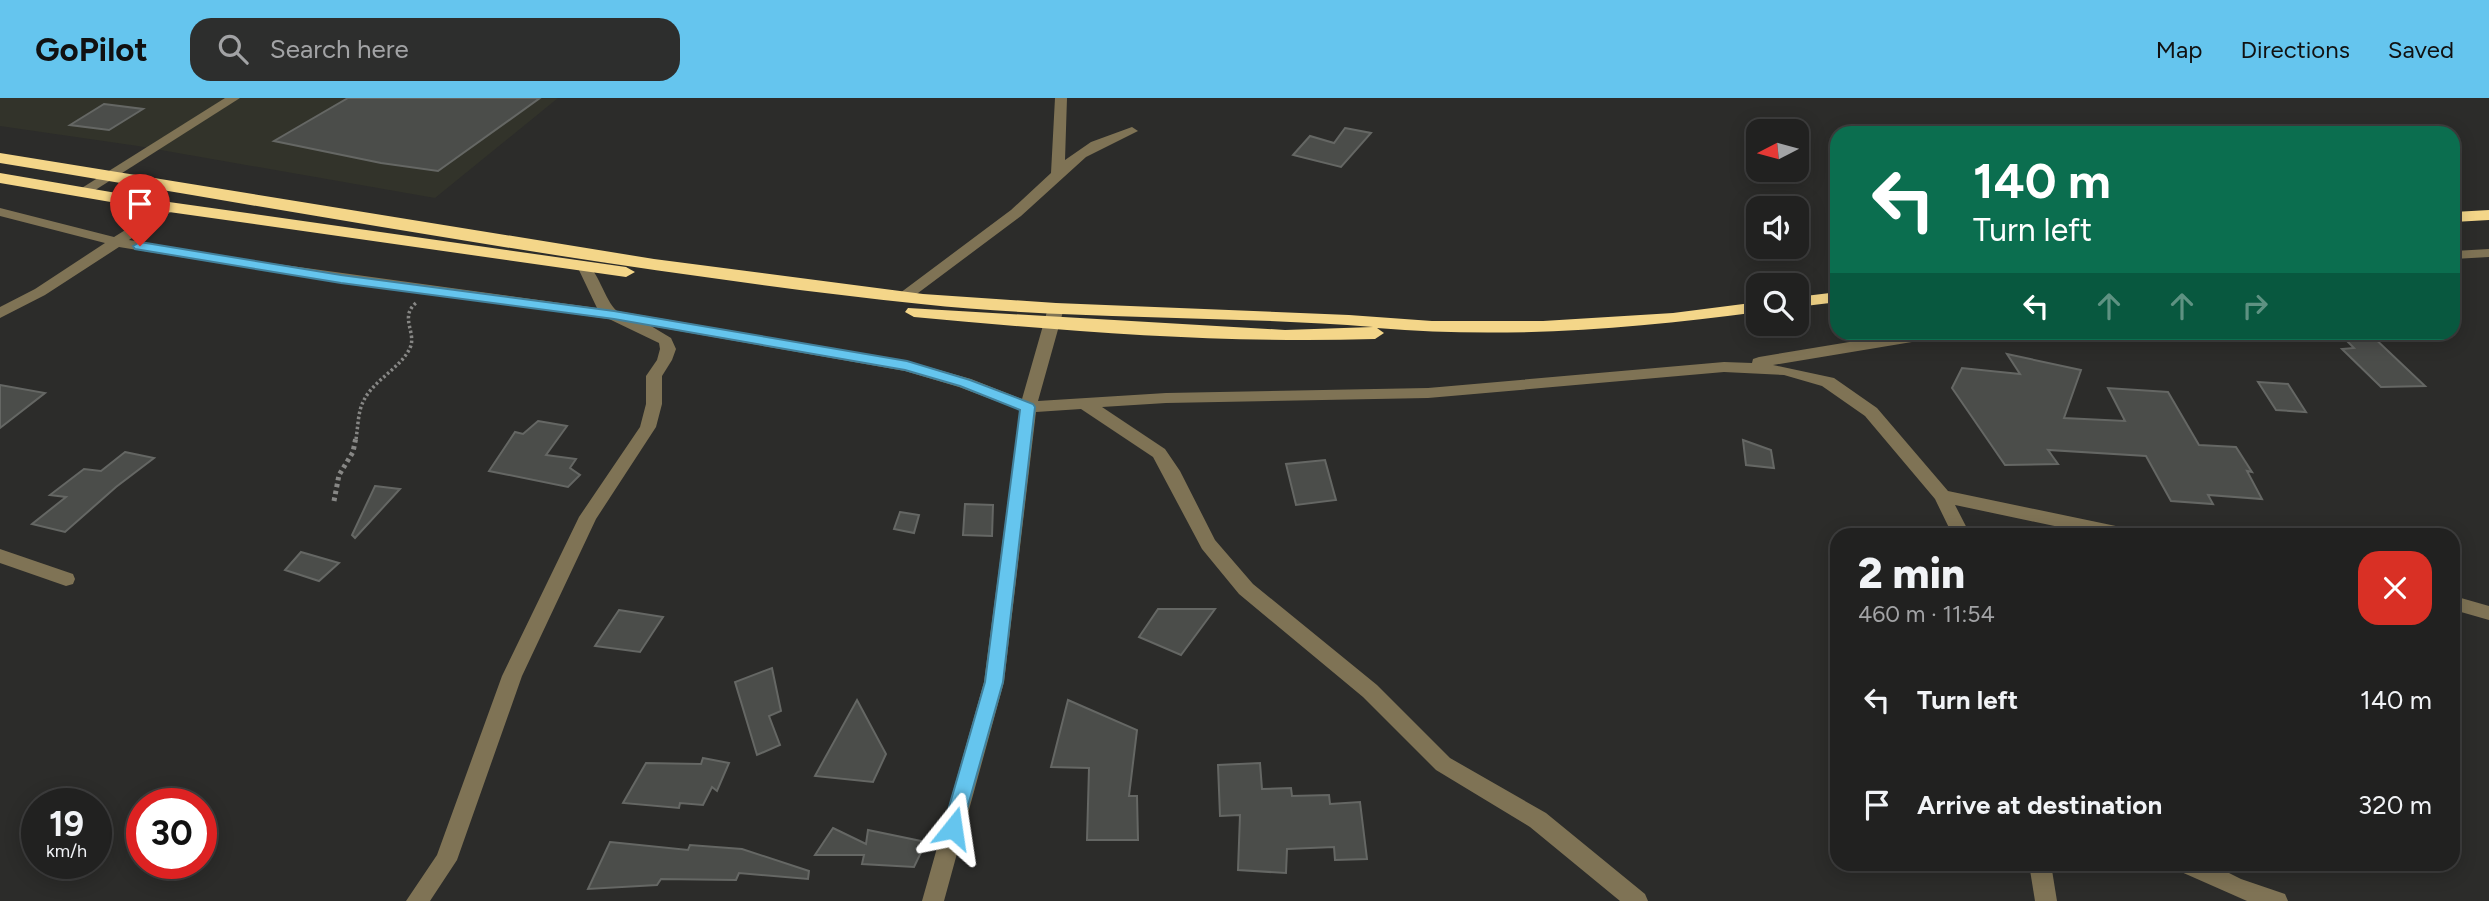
<!DOCTYPE html>
<meta charset="utf-8">
<style>
:root{--surface:#212120;--page:#2d2e2d;--text:#f1f3f6;--muted:#a2a3a5;--line:#3e3e3e;--accent:#65c5ee}
body{margin:0;font-family:Figtree,sans-serif;background:var(--page);color:var(--text);height:100vh;display:flex;flex-direction:column;font-size:26px;white-space:nowrap}
*{box-sizing:border-box;margin:0}
p{font-size:23px;color:var(--muted)}
.icon{flex:none;width:38px;height:38px;fill:none;stroke:currentColor;stroke-width:2;stroke-linecap:round;stroke-linejoin:round}
.map{position:relative;flex:1;overflow:hidden}
.details{position:absolute;left:1830px;top:430px;width:630px;height:343px;display:flex;flex-direction:column;background:var(--surface);border-radius:21px;box-shadow:0 4px 18px #0003,0 0 0 2px var(--line)}
.details>*{flex:none}
.banner{position:absolute;left:1830px;top:28px;width:630px;height:214px;border-radius:21px;box-shadow:0 4px 18px #0003,0 0 0 2px var(--line);background:#0b6e4f;color:#fff;overflow:hidden}
.needle{width:46px;rotate:264deg}
.controls{position:absolute;left:1746px;top:21px;display:grid;gap:14px}
.controls a{display:grid;place-items:center;width:63px;height:63px;border-radius:14px;background:var(--surface);box-shadow:0 4px 18px #0003,0 0 0 2px var(--line);font-size:35px}
.speed{position:absolute;left:21px;top:690px;display:flex;gap:14px;font-size:35px;font-weight:700;text-align:center}
.speed>*{display:grid;place-content:center;width:91px;height:91px;border-radius:50%;background:var(--surface);box-shadow:0 4px 18px #0003,0 0 0 2px var(--line);line-height:1}
.speed small{font-size:18px;font-weight:400}
.speed .limit{border:10px solid #d22;background:#fff;color:#111}
.pin{position:absolute;display:grid;place-items:center;width:60px;height:60px;color:#fff;margin:-72px -30px;border-radius:50% 50% 50% 0;rotate:-45deg;box-shadow:0 0 7px #0007}
.pin .icon{rotate:45deg}
.me{position:absolute;width:77px;margin:-38px;rotate:15deg;stroke-linejoin:round;filter:drop-shadow(0 0 5px #0008)}
.turn{display:flex;align-items:center;gap:24px;height:147px;padding:0 28px;font-size:32px}
.turn .icon{width:91px;height:91px;stroke-width:2.5}
.turn b{display:block;font-size:49px;line-height:60px}
.lanes{display:flex;align-items:center;height:66px;padding:0 28px;background:#0003;justify-content:center;gap:35px;direction:ltr}
.lanes .off{opacity:.35}
.round{display:grid;place-items:center;flex:none;width:74px;height:74px;border-radius:21px;background:var(--page)}
.head{display:flex;align-items:center;justify-content:space-between;height:119px;padding:0 28px}
h1{font-size:42px;font-weight:800;line-height:52px}
ul{padding:0;list-style:none}
li{display:flex;align-items:center;gap:21px;height:105px;padding:0 28px}
li div{flex:1}
li b{display:block;font-size:26px}
li em{font-style:normal}
header{display:flex;align-items:center;gap:42px;box-sizing:border-box;height:98px;padding:0 35px;background:var(--accent);color:#111}
header strong{font-size:33px}
nav{display:flex;gap:38px;margin-inline-start:auto;font-size:24px}
.search{width:490px;height:63px;background:var(--page);display:flex;align-items:center;gap:18px;box-sizing:border-box;padding:0 24px;border-radius:21px;color:var(--muted);font-size:26px}
.map>svg:first-child{display:block}
.built{fill:#32332a}
.building{fill:#4b4d4a;stroke:#656764;stroke-width:2}
.lines{fill:none;stroke-linecap:round;stroke-linejoin:round}
.path-far1{stroke:#878785;stroke-width:3.5;stroke-dasharray:2.5 2.5;stroke-linecap:butt}
.path{stroke:#878785;stroke-width:5;stroke-dasharray:3.5 3.5;stroke-linecap:butt}
.minor{fill:#7f7355;fill-rule:evenodd}
.highway{fill:#f4d689;fill-rule:evenodd}
.route{fill:#65c5ee;stroke:#42809b;stroke-width:2}
</style>
<header>
<strong>GoPilot</strong>
<div class="search"><svg class="icon" aria-label="search" viewBox="0 0 24 24"><circle cx="10" cy="10" r="6"/><path d="M15 15l6 6"/></svg>Search here</div>
<nav><a>Map</a><a>Directions</a><a>Saved</a></nav>
</header>
<div class="map">
<svg width="2489" height="803" viewBox="0 0 2489 803">
<rect width="100%" height="100%" fill="#2c2c2a"/>
<path class="built" d="M0 0H558L435 100 138 48 0 28Z"/>
<g class="building">
<path d="M348 0H540L438 73 381 65 274 43Z"/>
<path d="M104 6 143 11 109 32 70 27Z"/>
<path d="M1345 30 1371 35 1341 69 1293 57 1310 38 1334 45Z"/>
<path d="M2338 234H2368L2425 288 2381 289 2342 251 2354 250Z"/>
<path d="M2007 256 2081 272 2064 320 2125 323 2108 290 2168 294 2199 347 2236 349 2252 374 2247 373 2262 401 2208 397 2213 406 2171 403 2146 358 2048 352 2058 366 2005 367 1952 290 1962 270 2020 276Z"/>
<path d="M2258 284 2288 286 2306 314 2276 312Z"/>
<path d="M0 287 45 295 0 330Z"/>
<path d="M538 323 567 328 546 357 576 361 570 370 580 377 568 389 489 373 515 334 523 336Z"/>
<path d="M1743 342 1771 352 1774 370 1746 367Z"/>
<path d="M125 354 154 360 116 389 65 434 32 426 66 399 50 397 84 371 101 373Z"/>
<path d="M1325 362 1336 402 1296 407 1286 366Z"/>
<path d="M375 388 400 391 355 440 352 437Z"/>
<path d="M965 406 993 407 992 438 963 437Z"/>
<path d="M900 414 919 417 914 435 894 431Z"/>
<path d="M301 454 339 465 319 483 285 472Z"/>
<path d="M1158 511H1215L1181 557 1139 539Z"/>
<path d="M619 512 663 519 640 554 595 548Z"/>
<path d="M772 570 781 613 769 618 780 647 757 657 735 584Z"/>
<path d="M857 602 886 656 873 684 815 678Z"/>
<path d="M1068 602 1137 632 1129 698H1137L1138 742H1087L1089 670 1051 669Z"/>
<path d="M703 660 729 665 717 693 712 689 703 707 680 705 679 710 623 705 646 665 701 666Z"/>
<path d="M1260 665 1262 691 1291 690 1292 698 1329 697 1330 706 1360 704 1367 761 1335 762 1334 749 1287 751 1286 775 1238 772 1240 717 1220 718 1218 667Z"/>
<path d="M833 730 866 746 868 732 926 744 914 769 862 766 864 757H815Z"/>
<path d="M610 744 688 752 690 747 742 751 809 773 808 781 739 775 736 782 661 781 657 787 588 791Z"/>
</g>
<g class="lines">
<path class="path-far1" d="M356 341C358 329 358 314 363 304 373 282 400 271 410 250 417 235 399 219 416 205"/>
<path class="path" d="M334 403 339 377 353 354 356 339"/>
<g class="minor">
<path d="M225 0H240L89 96 84 97 77 93Z"/>
<path d="M1055 0H1067L1065 62 1091 44 1132 29 1138 33 1086 59 1021 118 910 201H900L898 198 900 195 1011 112 1051 75Z"/>
<path d="M169 105 174 106V112L129 142 255 163 597 210 578 170 585 166C598 170 604 202 617 213L907 263 971 281 1022 301 1048 210 1056 205 1064 210 1038 303 1166 295 1428 290 1724 264 1752 265 1753 261 1759 259 1910 234H1949L1942 239 1773 267 1834 280 1877 310 1948 393 2135 432 2144 438H2102L1955 407 1971 438H1953L1935 401 1865 318 1822 288 1784 277 1724 274 1428 300 1166 305 1102 309 1165 351 1180 373 1215 442 1253 486 1377 587 1450 660 1546 715 1645 796 1648 803H1620L1530 729 1436 672 1363 599 1239 496 1202 451 1153 359 1081 311 1036 314 1004 584 944 803H922L984 584 1020 312 959 289 905 273 651 228 671 240 676 251 672 262 662 278V306L656 329 596 421 522 578 457 762 430 803H406L437 757 502 578 579 419 640 329 646 306V278L657 262 660 251 659 245 609 221 255 171 119 149 45 197 0 220V209L35 191 105 145 0 118V110L114 139Z"/>
<path d="M2489 151V159L2454 161V153Z"/>
<path d="M0 451 73 476 75 481 73 486 66 488 0 465Z"/>
<path d="M2454 498 2489 508V522L2454 512Z"/>
<path d="M2029 766H2051L2057 803H2035Z"/>
<path d="M2176 766H2211L2241 781 2285 796 2288 803H2247L2179 773Z"/>
</g>
<g class="highway">
<path d="M0 55 654 161 923 196 1056 205 1349 217 1432 223H1543L1673 215 1759 204V214C1632 231 1505 241 1377 230L1384 235 1375 241C1221 246 1067 233 914 219L905 214 908 210 1285 232 1373 229C1223 217 1071 222 921 206 613 173 306 115 0 65Z"/>
<path d="M0 75 169 104 626 169 635 174 626 179 169 114 0 85Z"/>
<path d="M2489 112V122L2454 124V114Z"/>
<path d="M1838 194V204L1797 209V199Z"/>
</g>
</g>
<path class="route" d="M140 144 341 177 614 213 907 263 970 282 1033 306 1035 309 1003 584 960 736 953 739 946 736 943 730 985 584 1020 312 960 288 905 272 614 221 341 185 135 151 133 148Z"/>
</svg>
<div class="controls">
<a><svg class="needle" viewBox="-14 -14 28 28"><path d="M0-13l5 13h-10z" fill="#e53935"/><path d="M0 13l5-13h-10z" fill="#a2a3a5"/></svg></a>
<a><svg class="icon" aria-label="sound" viewBox="0 0 24 24"><path d="M4 9h4l5-4v14l-5-4H4zM17 9q2 3 0 6"/></svg></a>
<a><svg class="icon" aria-label="search" viewBox="0 0 24 24"><circle cx="10" cy="10" r="6"/><path d="M15 15l6 6"/></svg></a>
</div>
<div class="speed"><div>19<small>km/h</small></div><div class="limit">30</div></div>
<div class="pin" style="left:140px;top:148px;background:#d93025"><svg class="icon" aria-label="arrive" viewBox="0 0 24 24"><path d="M6 21V4h12l-3 4 3 4H6"/></svg></div>
<svg class="me" style="left:953px;top:730px" viewBox="-20 -20 40 40"><path d="M0-17L14 15 0 8-14 15z" fill="#65c5ee" stroke="#fff" stroke-width="4"/></svg>
<div class="banner">
<div class="turn"><svg class="icon" aria-label="left" viewBox="0 0 24 24"><path d="M17 20v-9H6M10 6l-5 5 5 5"/></svg><div><b>140 m</b>Turn left</div></div>
<div class="lanes"><svg class="icon" aria-label="left" viewBox="0 0 24 24"><path d="M17 20v-9H6M10 6l-5 5 5 5"/></svg><svg class="icon off" aria-label="ahead" viewBox="0 0 24 24"><path d="M12 20V5M6 11l6-6 6 6"/></svg><svg class="icon off" aria-label="ahead" viewBox="0 0 24 24"><path d="M12 20V5M6 11l6-6 6 6"/></svg><svg class="icon off" aria-label="right" viewBox="0 0 24 24"><path d="M7 20v-9h11M14 6l5 5-5 5"/></svg></div>
</div>
<section class="details">
<div class="head"><div><h1>2 min</h1><p>460 m · 11:54</p></div><a class="round" style="background:#d93025;color:#fff"><svg class="icon" aria-label="close" viewBox="0 0 24 24"><path d="M6 6l12 12M18 6L6 18"/></svg></a></div>
<ul>
<li><svg class="icon" aria-label="left" viewBox="0 0 24 24"><path d="M17 20v-9H6M10 6l-5 5 5 5"/></svg><div><b>Turn left</b></div><em>140 m</em></li>
<li><svg class="icon" aria-label="arrive" viewBox="0 0 24 24"><path d="M6 21V4h12l-3 4 3 4H6"/></svg><div><b>Arrive at destination</b></div><em>320 m</em></li>
</ul>
</section>
</div>
